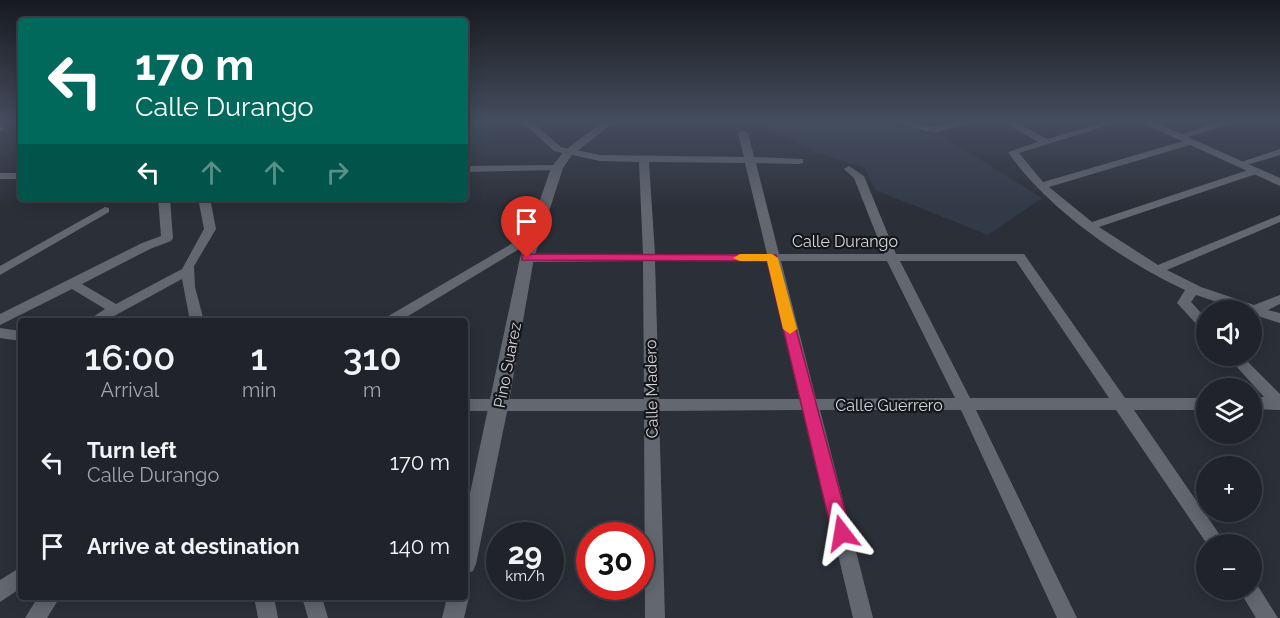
<!DOCTYPE html>
<meta charset="utf-8">
<style>
:root{--surface:#20232a;--page:#282b32;--text:#f1f3f6;--muted:#a2a4a8;--line:#3d4047}
body{margin:0;font-family:Raleway,sans-serif;background:var(--page);color:var(--text);height:100vh;display:flex;flex-direction:column;font-size:22px;white-space:nowrap}
*{box-sizing:border-box;margin:0}
p{font-size:20px;color:var(--muted)}
.icon{flex:none;width:33px;height:33px;fill:none;stroke:currentColor;stroke-width:2;stroke-linecap:round;stroke-linejoin:round}
.map{position:relative;flex:1;overflow:hidden}
.sheet{position:absolute;left:18px;top:318px;width:450px;height:282px;display:flex;flex-direction:column;background:var(--surface);border-radius:6px;box-shadow:0 3px 15px #0003,0 0 0 2px var(--line)}
.sheet>*{flex:none}
.top-card{position:absolute;left:18px;top:18px;width:450px;height:183px;border-radius:6px;box-shadow:0 3px 15px #0003,0 0 0 2px var(--line);background:#00695c;color:#fff;overflow:hidden}
.fabs{position:absolute;left:1196px;top:300px;display:grid;gap:12px}
.fabs a{display:grid;place-items:center;width:66px;height:66px;border-radius:50%;background:var(--surface);box-shadow:0 3px 15px #0003,0 0 0 2px var(--line);font-size:30px}
.speed{position:absolute;left:486px;top:522px;display:flex;gap:12px;font-size:30px;font-weight:700;text-align:center}
.speed>*{display:grid;place-content:center;width:78px;height:78px;border-radius:50%;background:var(--surface);box-shadow:0 3px 15px #0003,0 0 0 2px var(--line);line-height:1}
.speed small{font-size:15px;font-weight:400}
.speed .limit{border:9px solid #d22;background:#fff;color:#111}
.pin{position:absolute;display:grid;place-items:center;width:51px;height:51px;color:#fff;margin:-62px -26px;border-radius:50% 50% 50% 0;rotate:-45deg;box-shadow:0 0 6px #0007}
.pin .icon{rotate:45deg}
.me{position:absolute;width:66px;margin:-33px;rotate:346deg;stroke-linejoin:round;filter:drop-shadow(0 0 4px #0008)}
.turn{display:flex;align-items:center;gap:21px;height:126px;padding:0 18px;font-size:27px}
.turn .icon{width:78px;height:78px;stroke-width:2.5}
.turn b{display:block;font-size:42px;line-height:51px}
.lanes{display:flex;align-items:center;height:57px;padding:0 18px;background:#0003;justify-content:center;gap:30px;direction:ltr}
.lanes .off{opacity:.35}
.eta{display:flex;justify-content:space-evenly;align-items:center;height:102px;text-align:center}
.eta b{font-size:36px;font-weight:600;line-height:42px}
ul{padding:0;list-style:none}
li{display:flex;align-items:center;gap:18px;height:84px;padding:0 18px}
li div{flex:1}
li b{display:block;font-size:22px}
li em{font-style:normal}
.map>svg:first-child{display:block}
.built{fill:#323947}
.lines{fill:none;stroke-linecap:round;stroke-linejoin:round}
.minor{fill:#626770;fill-rule:evenodd}
.tertiary{fill:#626770;fill-rule:evenodd}
.route{fill:#db2777;stroke:#8e194d;stroke-width:1.5}
.slow{fill:#f59e0b}
.labels{text-anchor:middle;stroke-width:4.5;stroke-linejoin:round;paint-order:stroke}
.street-label{font-size:16px;fill:#d3d6db;stroke:#15171b}
</style>
<div class="map">
<svg width="1280" height="618" viewBox="0 0 1280 618">
<rect width="100%" height="100%" fill="#2b2f38"/>
<path class="built" d="M770 122H876L944 137 1042 198 988 235 875 190 865 168 812 151 764 126Z"/>
<g class="lines">
<g class="minor">
<path d="M0 122H7L3 130 0 131Z"/>
<path d="M522 122H532L561 147 600 155 744 157 738 133 743 130 748 133 754 157 803 159V163L799 164 756 163 779 254H884L854 178 844 169 849 166 864 176 896 254H1024L1125 398H1206V410H1134L1226 544H1207L1116 410H976L1077 618H1057L961 410H820L873 618H853L804 410 659 411 665 618H645L644 411H465V399H644L643 261 527 262 521 258 527 254H643L639 162 600 161 554 151ZM649 162 745 163 767 254H655ZM655 261H769L801 399H659ZM781 261H887L955 398 816 399ZM900 261H1016L1109 398H970Z"/>
<path d="M894 122H912L934 127 953 122H969L934 133Z"/>
<path d="M1004 122H1016L1047 139 1104 122H1119L1019 153 1043 182 1187 140H1193V144L1049 187 1092 222 1251 169H1259V173L1099 227 1158 265 1280 215V222L1167 270 1201 287 1254 305 1280 295V304L1268 310 1280 313V323L1251 314V310H1241L1196 295 1191 302 1206 318V331L1201 329 1177 303 1185 290C1124 262 1046 208 1008 152L1038 142Z"/>
<path d="M1219 122H1235L1182 139 1177 136Z"/>
<path d="M1280 149V155L1240 167 1235 164Z"/>
<path d="M557 165 562 168 561 170 465 172V166Z"/>
<rect x="0" y="173" width="21" height="6"/>
<path d="M158 198H170L173 238 171 241 150 249 82 284 116 304 182 269 204 229 198 198H210L216 229 194 266 195 287 204 321H190L182 279 105 321H87L105 309 72 289 0 325V314L142 243 161 236Z"/>
<path d="M105 207 109 208V212L0 275V266Z"/>
<path d="M535 230 539 231 541 234 539 237 400 321H383L385 318Z"/>
<path d="M0 328 21 331V341L0 338Z"/>
<path d="M1227 356H1242L1280 394V410L1251 409V397H1264Z"/>
<path d="M21 567V588L0 602V580Z"/>
<path d="M1251 581 1256 583 1278 618H1256L1239 590H1251Z"/>
<path d="M38 597H60L47 618H25Z"/>
<path d="M254 597H274L278 618H258Z"/>
<path d="M302 597H322L328 618H308Z"/>
</g>
<g class="tertiary">
<path d="M602 122H614L572 155 563 168 534 258 508 407 476 564 473 571 465 574V517L520 258 551 168 564 151Z"/>
<path d="M1140 122H1154L1280 178V186Z"/>
<path d="M466 589 469 597 464 618H442L447 597H465Z"/>
</g>
</g>
<linearGradient id="sky" x2="0" y2="1"><stop stop-color="#181a1f"/><stop offset="0.58" stop-color="#444d5e"/><stop offset="1" stop-color="#444d5e" stop-opacity="0"/></linearGradient>
<rect width="1280" height="209" fill="url(#sky)"/>
<path class="route" d="M527 254 776 255 851 533 848 539 842 541 835 539 832 533 767 261 522 260V255Z"/>
<path class="slow" d="M772 254 778 258 797 329 790 334 783 329 767 261H740L733 258 740 254Z"/>
<g class="labels">
<g class="street-label">
<text x="845" y="247">Calle Durango</text>
<text transform="translate(507 365) rotate(-79)" y="6">Pino Suarez</text>
<text transform="translate(651 389) rotate(-91)" y="6">Calle Madero</text>
<text x="889" y="411">Calle Guerrero</text>
</g>
</g>
</svg>
<div class="fabs">
<a><svg class="icon" aria-label="sound" viewBox="0 0 24 24"><path d="M4 9h4l5-4v14l-5-4H4zM17 9q2 3 0 6"/></svg></a>
<a><svg class="icon" aria-label="layers" viewBox="0 0 24 24"><path d="M12 4l9 5-9 5-9-5zM3 14l9 5 9-5"/></svg></a>
<a>+</a>
<a>−</a>
</div>
<div class="speed"><div>29<small>km/h</small></div><div class="limit">30</div></div>
<div class="pin" style="left:527px;top:258px;background:#d93025"><svg class="icon" aria-label="arrive" viewBox="0 0 24 24"><path d="M6 21V4h12l-3 4 3 4H6"/></svg></div>
<svg class="me" style="left:842px;top:533px" viewBox="-20 -20 40 40"><path d="M0-17L14 15 0 8-14 15z" fill="#db2777" stroke="#fff" stroke-width="4"/></svg>
<div class="top-card">
<div class="turn"><svg class="icon" aria-label="left" viewBox="0 0 24 24"><path d="M17 20v-9H6M10 6l-5 5 5 5"/></svg><div><b>170 m</b>Calle Durango</div></div>
<div class="lanes"><svg class="icon" aria-label="left" viewBox="0 0 24 24"><path d="M17 20v-9H6M10 6l-5 5 5 5"/></svg><svg class="icon off" aria-label="ahead" viewBox="0 0 24 24"><path d="M12 20V5M6 11l6-6 6 6"/></svg><svg class="icon off" aria-label="ahead" viewBox="0 0 24 24"><path d="M12 20V5M6 11l6-6 6 6"/></svg><svg class="icon off" aria-label="right" viewBox="0 0 24 24"><path d="M7 20v-9h11M14 6l5 5-5 5"/></svg></div>
</div>
<section class="sheet">
<div class="eta">
<div><b>16:00</b><p>Arrival</p></div>
<div><b>1</b><p>min</p></div>
<div><b>310</b><p>m</p></div>
</div>
<ul>
<li><svg class="icon" aria-label="left" viewBox="0 0 24 24"><path d="M17 20v-9H6M10 6l-5 5 5 5"/></svg><div><b>Turn left</b><p>Calle Durango</p></div><em>170 m</em></li>
<li><svg class="icon" aria-label="arrive" viewBox="0 0 24 24"><path d="M6 21V4h12l-3 4 3 4H6"/></svg><div><b>Arrive at destination</b></div><em>140 m</em></li>
</ul>
</section>
</div>
